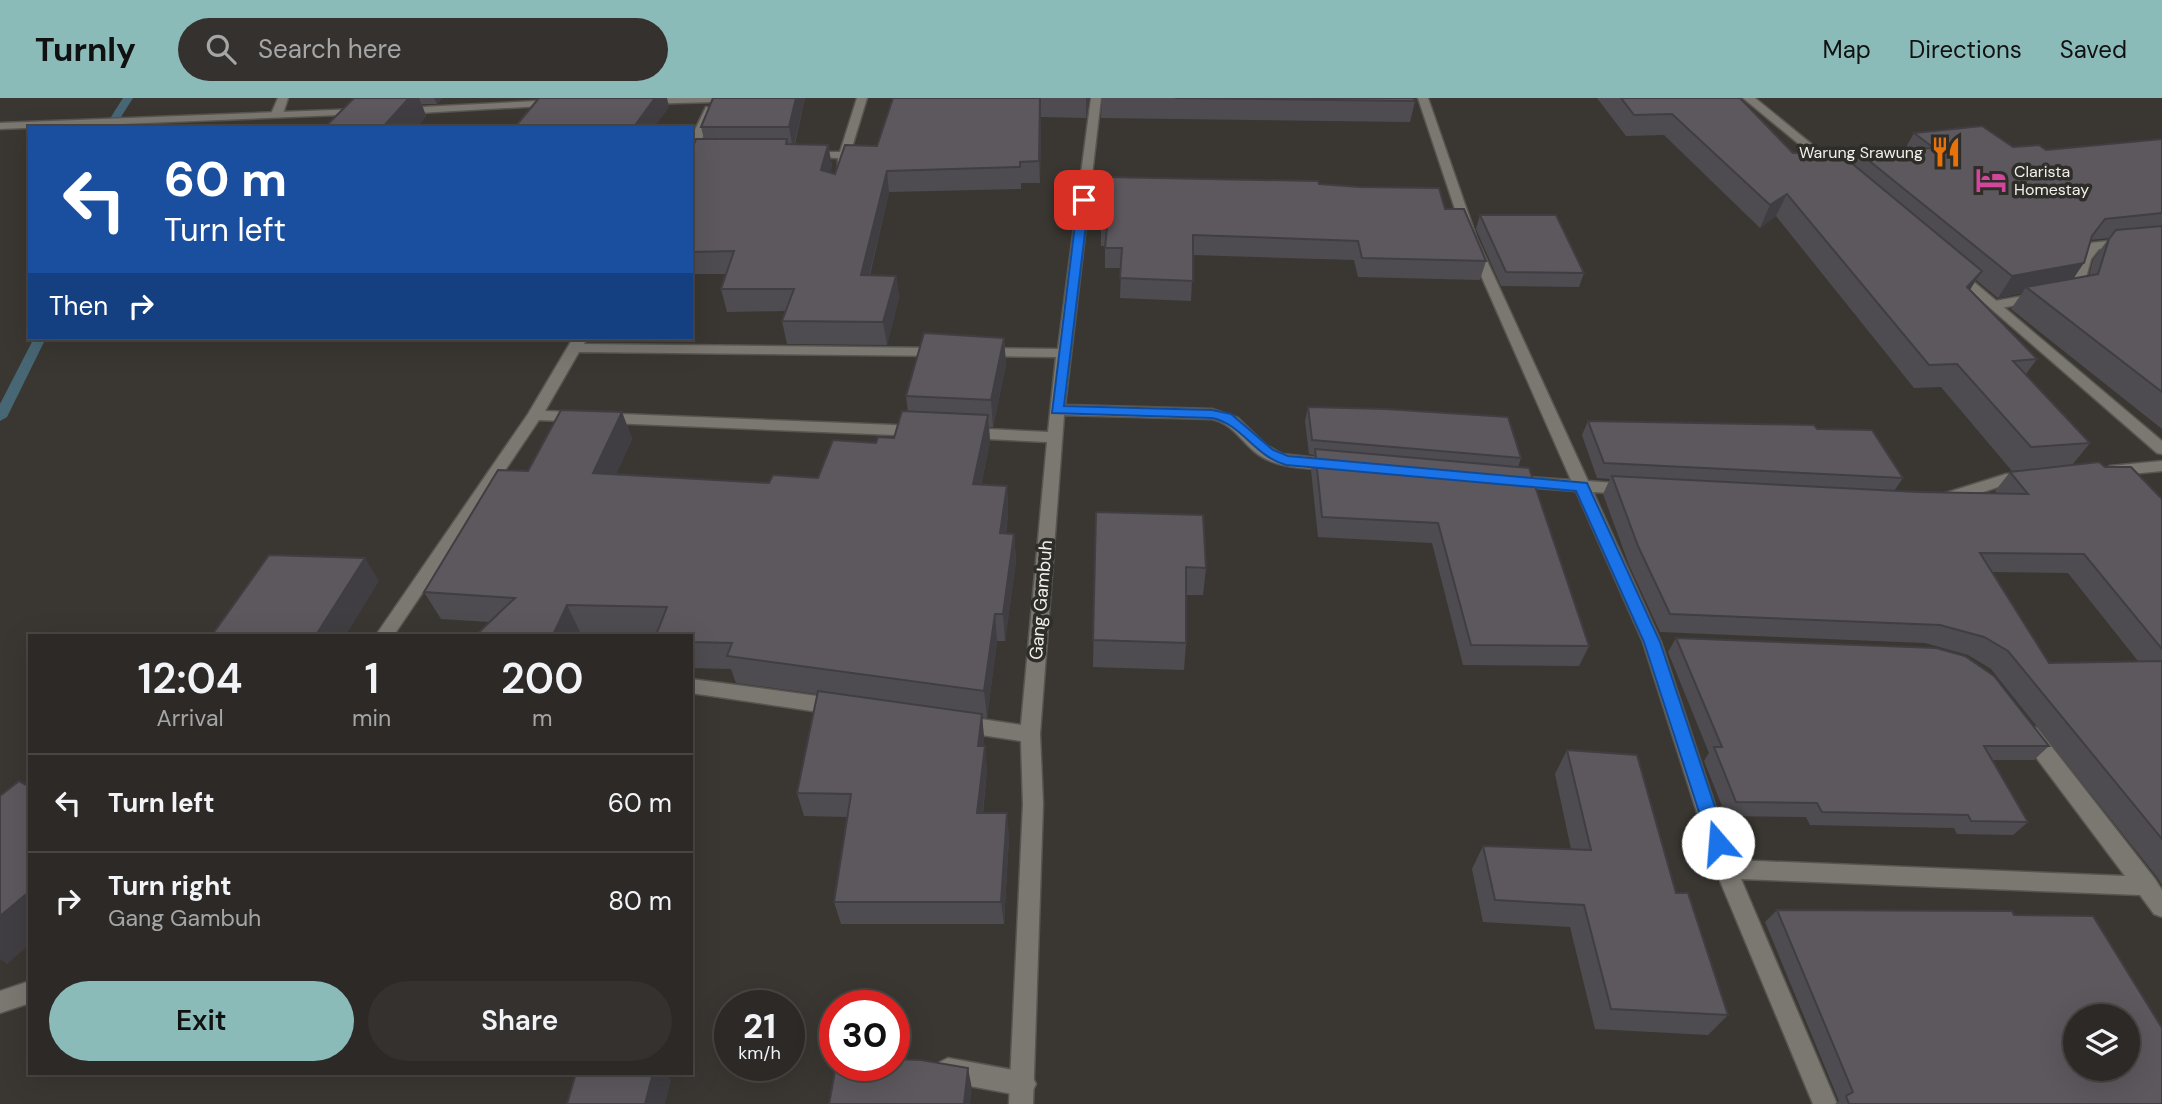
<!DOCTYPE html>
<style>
:root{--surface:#2c2926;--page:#34312e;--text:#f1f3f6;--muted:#a6a6a7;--line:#484543;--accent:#8bbbb9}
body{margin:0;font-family:"DM Sans",sans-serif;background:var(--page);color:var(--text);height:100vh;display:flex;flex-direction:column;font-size:26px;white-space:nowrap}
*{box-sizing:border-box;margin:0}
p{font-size:23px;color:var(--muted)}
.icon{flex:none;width:38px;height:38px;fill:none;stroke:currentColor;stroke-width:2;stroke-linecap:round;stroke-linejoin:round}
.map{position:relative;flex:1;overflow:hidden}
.details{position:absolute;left:28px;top:536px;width:665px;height:441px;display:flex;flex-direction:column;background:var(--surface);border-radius:0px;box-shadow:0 7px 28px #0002,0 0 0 2px var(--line)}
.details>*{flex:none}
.guide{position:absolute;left:28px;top:28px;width:665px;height:214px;border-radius:0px;box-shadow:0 7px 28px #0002,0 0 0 2px var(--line);background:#1a4fa0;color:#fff;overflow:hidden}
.buttons{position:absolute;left:2063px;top:906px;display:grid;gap:14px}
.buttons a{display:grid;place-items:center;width:77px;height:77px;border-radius:50%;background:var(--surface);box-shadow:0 7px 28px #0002,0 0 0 2px var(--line);font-size:35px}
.speed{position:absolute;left:714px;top:892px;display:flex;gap:14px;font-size:35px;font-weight:700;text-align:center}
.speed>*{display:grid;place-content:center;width:91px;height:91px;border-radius:50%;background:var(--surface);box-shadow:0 7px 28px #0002,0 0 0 2px var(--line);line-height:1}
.speed small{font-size:18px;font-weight:400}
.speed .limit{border:10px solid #d22;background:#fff;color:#111}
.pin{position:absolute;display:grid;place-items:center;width:60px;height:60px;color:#fff;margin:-30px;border-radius:14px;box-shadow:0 4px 10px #0006}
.me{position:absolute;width:77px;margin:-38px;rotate:342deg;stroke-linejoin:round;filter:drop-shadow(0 0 5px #0008)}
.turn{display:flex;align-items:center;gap:24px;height:147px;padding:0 21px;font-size:32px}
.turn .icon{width:91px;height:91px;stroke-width:2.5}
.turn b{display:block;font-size:49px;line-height:60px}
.then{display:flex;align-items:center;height:66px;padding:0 21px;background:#0003;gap:14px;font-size:26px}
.eta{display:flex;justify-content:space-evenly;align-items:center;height:119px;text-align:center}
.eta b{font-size:42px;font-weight:600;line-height:49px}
.cta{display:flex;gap:14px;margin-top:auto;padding:14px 21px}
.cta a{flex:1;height:80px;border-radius:42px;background:var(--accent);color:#111;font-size:28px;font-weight:600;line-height:80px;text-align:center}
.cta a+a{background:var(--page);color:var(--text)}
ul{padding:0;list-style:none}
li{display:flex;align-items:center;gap:21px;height:98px;padding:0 21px;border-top:2px solid var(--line)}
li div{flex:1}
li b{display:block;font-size:26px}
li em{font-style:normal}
header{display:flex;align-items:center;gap:42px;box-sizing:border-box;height:98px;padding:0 35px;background:var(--accent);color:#111}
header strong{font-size:33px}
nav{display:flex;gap:38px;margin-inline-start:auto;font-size:24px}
.search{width:490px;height:63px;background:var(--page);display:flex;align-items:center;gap:18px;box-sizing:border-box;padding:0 24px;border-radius:38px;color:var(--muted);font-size:26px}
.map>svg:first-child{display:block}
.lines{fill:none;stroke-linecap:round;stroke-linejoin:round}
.stream{fill:#476774;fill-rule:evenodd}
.service-casing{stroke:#575550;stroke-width:3}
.minor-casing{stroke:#575550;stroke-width:3}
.tertiary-casing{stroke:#575550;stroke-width:3}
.secondary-casing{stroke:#575550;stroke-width:3}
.service{fill:#7b7872;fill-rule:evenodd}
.minor{fill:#7b7872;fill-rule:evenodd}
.tertiary{fill:#7b7872;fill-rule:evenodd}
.secondary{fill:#7b7872;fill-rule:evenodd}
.wall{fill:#4f4c51;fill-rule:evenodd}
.shaded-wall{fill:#403e42}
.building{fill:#5c585e;stroke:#403e42;stroke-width:2;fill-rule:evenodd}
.route{fill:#1a73e8;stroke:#114b97;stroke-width:2}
.labels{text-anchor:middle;stroke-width:7;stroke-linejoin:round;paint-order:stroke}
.far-poi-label{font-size:16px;fill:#f2f0ed;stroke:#2f2d28;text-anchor:end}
.street-label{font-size:18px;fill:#f2f0ed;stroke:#2f2d28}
</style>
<header>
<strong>Turnly</strong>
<div class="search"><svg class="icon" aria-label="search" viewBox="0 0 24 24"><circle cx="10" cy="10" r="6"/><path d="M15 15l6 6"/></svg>Search here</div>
<nav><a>Map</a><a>Directions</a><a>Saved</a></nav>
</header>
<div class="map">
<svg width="2162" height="1006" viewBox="0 0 2162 1006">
<rect width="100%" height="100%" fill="#3a3732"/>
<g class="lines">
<g class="stream">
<path d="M123 0H133L114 30H104Z"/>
<path d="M34 240H46L7 319 0 323V306Z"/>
</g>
<g class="service-casing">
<path id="service" d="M948 960 1024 974 1032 978 1036 986 1032 994 1024 998 948 984 940 980 936 972 940 964Z"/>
</g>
<g class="minor-casing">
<g id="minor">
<path d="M278 0H288L283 16 277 19 271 16Z"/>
<path d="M857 0H867L846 69H838V60L803 59V55L807 54H840Z"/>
<path d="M1091 0H1101L1065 307 1212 311 1238 320 1266 347 1282 356 1335 362 1343 367C1336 375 1327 372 1318 371 1296 370 1272 368 1255 354 1239 341 1233 326 1212 321L1064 317 1040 636 1043 706 1033 1006H1009L1023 706 1021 643 961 634 954 631 951 626 954 621 961 618 1021 627 1047 344 968 340 960 335 968 330 1048 334 1056 259 981 258 974 254 981 250 1058 251Z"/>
<path d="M1418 0H1428L1477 141 1588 383 1628 386 1636 391 1628 396 1593 394 1661 544 1733 762 2125 778 2023 642 2020 636 2023 630 2030 628 2037 630 2155 781 2162 792V819L2154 816 2140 797 1741 781 1837 1006H1813L1715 771 1643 544 1576 393 1512 388 1504 383 1512 378 1571 382 1465 141Z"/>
<path d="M706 9 715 11 697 53 691 56V40Z"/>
<path d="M2162 137V145L2099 151 2091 161 2082 195 2068 198 2061 194 2071 189 2079 160 2090 145Z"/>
<path d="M2040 195 2047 199 2045 202 1995 211 1988 207 1995 203Z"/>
<path d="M573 240H587L584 246 943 250 950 254 943 258 579 254 545 313 919 328 927 333 919 338 539 322 394 537H376L528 316Z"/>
<path d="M2162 363V373L2110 378 2102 373 2110 368Z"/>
<path d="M2026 375 2034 380 2032 384 2007 386 1942 408 1934 402 1936 398 2006 376Z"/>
<path d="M691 581 839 601 846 604 848 609 846 614 839 617 691 595Z"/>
<path d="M30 883V905L0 915V893Z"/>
</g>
</g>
<g class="tertiary-casing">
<g id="tertiary">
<path d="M754 0 749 3 643 6 638 3 642 0Z"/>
<path d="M556 2 561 5 560 7 402 16 396 13 402 10Z"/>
<path d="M360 11 366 14 364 16 0 31V25Z"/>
</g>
</g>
<g class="secondary-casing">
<g id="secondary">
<path d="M1743 0H1755L1836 66V70H1828Z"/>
<path d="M1955 168 2162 343V356L2157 355 1950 175 1948 172Z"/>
</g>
</g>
<use href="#service" class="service"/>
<use href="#minor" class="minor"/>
<use href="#tertiary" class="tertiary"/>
<use href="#secondary" class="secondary"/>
</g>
<g class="wall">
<path d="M354 0H442L437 6H422L426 18 416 30H324Z"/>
<path d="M805 0 795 46 828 47 832 68 830 74 835 76 877 48 893 0H1090L1086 20 1041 19 1040 85H1021V91L889 94 870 177 896 178 899 200 887 247 787 246 782 223 786 213 727 214 721 191 727 176H691V53L704 41 701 29Z"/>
<path d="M1102 0H1413L1415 3 1410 24 1101 20Z"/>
<path d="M1597 0H1740L1793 55 1851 65 1857 53 1905 51 1914 35 2013 49 2046 52 2162 41V331L2011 211 2022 195 1998 200 1976 182 1970 192 2037 261 2026 276 2090 345 2072 367 2105 369 2162 401V787L2157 779 1991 571 1968 557 1925 545 1660 534 1629 467 1603 396 1610 381 1597 380 1582 337 1588 323 1817 331 1903 380 1894 393 1997 395 1995 393 2010 374 2039 371 2012 373 1941 289 1914 290 1776 118 1760 130 1664 37 1626 38ZM2109 140 2093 162 2089 178 2074 180 2090 142ZM1992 474 2068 475 2138 563 2049 565Z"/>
<path d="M1445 111 1486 163 1480 182 1358 179 1354 162 1193 157 1191 203 1120 200 1121 170H1105V148H1101V129Z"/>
<path d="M1480 117 1584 175 1579 189 1501 188 1476 131Z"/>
<path d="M176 240H274L272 242 178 243Z"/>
<path d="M1004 240 1006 267 993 329H989L990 344 981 387 1007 388 1008 415 1006 435 1014 436 1016 463 1005 543H997L987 620 982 619 984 640 983 648 987 672 983 715 1009 738 1004 826H841L834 804 848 719 804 718 797 695 817 596 736 585 731 571 691 570V537L580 534 490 524 441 521 424 494 528 373 622 314 632 341 616 376 769 385 818 380 876 345 894 340 908 314 906 298Z"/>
<path d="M1308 309 1521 360 1518 369 1589 548 1579 568 1463 567 1432 445 1318 439 1311 372 1314 357 1309 356 1305 323Z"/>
<path d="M1096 414 1206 470 1203 497H1186V545L1184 572 1093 569Z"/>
<path d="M1676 540 2049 648 2034 662H1992L2028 724 2013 737 1957 736 1954 730 1810 727 1806 719 1726 718 1704 663 1709 655 1668 554Z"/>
<path d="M1567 652 1676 795 1728 917 1708 937 1595 931 1570 829 1483 824 1472 771 1483 748 1571 751 1555 676Z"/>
<path d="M1777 812 2014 817 2162 1006H1835L1839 1003 1765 824Z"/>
</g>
<g class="shaded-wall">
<path d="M409 0H419L426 18 416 30H382Z"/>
<path d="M434 0H442L437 6Z"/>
<path d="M655 0H667L669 9 654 30H633Z"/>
<path d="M796 0H805L793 51 789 29Z"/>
<path d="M1040 0 1041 19 1040 85 1039 63Z"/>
<path d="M1086 0H1090L1086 20Z"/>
<path d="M828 47 832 68 825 93 821 72Z"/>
<path d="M887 73 889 94 864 199 861 177Z"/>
<path d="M1787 96 1776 118 1760 130 1770 107Z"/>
<path d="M2084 165 2069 187 2026 189 2022 195 1998 200 2012 178Z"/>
<path d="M1982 173 1967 196V189Z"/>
<path d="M896 178 899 200 887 247 883 224Z"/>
<path d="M1004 240 1006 267 993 329 991 302Z"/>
<path d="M622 314 632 341 604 402 593 375Z"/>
<path d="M988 317 990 344 975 413 973 386Z"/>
<path d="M1007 388 1008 415 1002 462 1000 435Z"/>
<path d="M1014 436 1016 463 1005 543 1003 516Z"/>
<path d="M365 460 379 483 346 537H316Z"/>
<path d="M567 507 580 534 579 537H553Z"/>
<path d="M995 516 997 543 987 620 984 593Z"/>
<path d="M982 616 984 640 980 672 978 648Z"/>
<path d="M985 648 987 672 980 738 977 715Z"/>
<path d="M1007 715 1009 738 1004 826 1001 804Z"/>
<path d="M30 793V846L7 866 0 861V818Z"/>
<path d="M968 970 972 991 970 1006H964Z"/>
<path d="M653 975H666L671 982 665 1006H645Z"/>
</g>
<g class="building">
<path d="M354 0H409L382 30H324Z"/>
<path d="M539 0H655L633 30H514Z"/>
<path d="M713 0H796L789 29H701Z"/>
<path d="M893 0H1040L1039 63 1020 64V69L887 73 861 177 896 178 883 224 782 223 794 191H721L734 153 691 154V53L696 41H787L786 46 828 47 821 72 835 76 845 47 877 48Z"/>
<path d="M1175 0H1413L1415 3Z"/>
<path d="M1621 0H1740L1793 55 1837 53 1982 173 1967 189 2037 261 2013 263 2090 345 2031 349 1957 266 1929 267 1787 96 1770 107 1672 16 1634 17Z"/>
<path d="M1982 28 2013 49 2039 47 2046 52 2162 41V115L2105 121 2092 138 2084 165 2012 178 1857 53 1934 50 1914 35Z"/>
<path d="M1105 79 1318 83 1319 86 1360 89 1439 90 1445 111H1464L1486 163 1362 160 1358 143 1193 137V183L1120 180 1122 150H1105L1107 129H1101Z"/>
<path d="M1480 117H1556L1584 175 1506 174Z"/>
<path d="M2162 128V294L2026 189 2098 176 2109 141 2116 132Z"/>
<path d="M924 235 1004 240 991 302 906 298Z"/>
<path d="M1308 309 1386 311 1508 319 1521 360 1312 342Z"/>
<path d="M561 312 622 314 593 375 769 385 773 377 818 380 833 342 876 345 878 339 894 340 902 313 988 317 973 386 1007 388 1000 435 1014 436 1003 516H995L984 593 727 558 732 545 691 544V537H656L667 509 567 507 553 537H476L515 500 424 494 498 372 528 373Z"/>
<path d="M1588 323 1814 327 1817 331 1872 332 1903 380 1604 365Z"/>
<path d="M1315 351 1529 370 1589 548 1471 547 1438 425 1322 419Z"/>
<path d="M2099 364 2105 369H2131L2162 401V551L2084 456 1980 455 2049 565 2162 563V741L2008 553 1984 539 1940 527 1670 516 1638 448 1612 378 1918 394 2028 396 2010 374Z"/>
<path d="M1096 414 1203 417 1206 470 1186 469V545L1093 542Z"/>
<path d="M269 457 365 460 316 537H212Z"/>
<path d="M1676 540 1936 550 1965 558 1994 578 2049 648H1984L2028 724 1971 723 1968 717 1822 714 1817 705 1736 704 1714 649H1722Z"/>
<path d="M818 593 982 616 978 648H985L977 715H1007L1001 804H834L851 696 797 695Z"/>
<path d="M1567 652 1637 657 1676 795H1688L1728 917 1611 911 1584 807 1495 802 1483 748 1591 752Z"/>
<path d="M19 683 30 689V793L0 818V698Z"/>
<path d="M1777 812 2012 813 2014 817 2093 818 2162 930V1006H1849L1846 998 1853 994ZM2076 919H2128V971H2076Z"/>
<path d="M894 961 921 962 968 970 964 1006H829L836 968H894Z"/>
<path d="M576 975H653L645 1006H567Z"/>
</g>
<path class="route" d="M1084 99 1089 102 1064 308 1212 312 1231 316 1273 352 1288 358 1587 385 1660 544 1727 745 1725 751H1711L1709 745 1644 544 1576 393 1286 367C1254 358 1242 326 1212 320L1052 315 1078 102Z"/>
<defs>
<g id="restaurant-bare" transform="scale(2.415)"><path d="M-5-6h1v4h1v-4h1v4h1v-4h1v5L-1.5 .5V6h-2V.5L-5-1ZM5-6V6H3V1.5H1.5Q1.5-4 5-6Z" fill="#e8710a" stroke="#2f2d28" stroke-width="2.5" paint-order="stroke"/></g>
<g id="hotel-bare" transform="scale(2.415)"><path d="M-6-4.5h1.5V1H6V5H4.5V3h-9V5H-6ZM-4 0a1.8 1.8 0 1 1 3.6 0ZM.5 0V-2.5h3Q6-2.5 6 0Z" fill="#d1479c" stroke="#2f2d28" stroke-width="2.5" paint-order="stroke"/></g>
</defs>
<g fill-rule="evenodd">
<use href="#restaurant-bare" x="1946" y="54"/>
<use href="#hotel-bare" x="1991" y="82"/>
</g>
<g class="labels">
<g class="far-poi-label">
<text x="1923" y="60">Warung Srawung</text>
<text x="2014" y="79" text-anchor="start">Clarista<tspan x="2014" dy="18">Homestay</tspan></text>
</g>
<g class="street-label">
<text transform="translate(1041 502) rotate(-85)" y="6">Gang Gambuh</text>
</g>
</g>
</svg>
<div class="buttons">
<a><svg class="icon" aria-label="layers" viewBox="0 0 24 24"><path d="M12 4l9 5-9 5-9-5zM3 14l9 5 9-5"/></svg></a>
</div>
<div class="speed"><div>21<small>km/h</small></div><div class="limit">30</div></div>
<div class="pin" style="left:1084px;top:102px;background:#d93025"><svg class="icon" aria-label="arrive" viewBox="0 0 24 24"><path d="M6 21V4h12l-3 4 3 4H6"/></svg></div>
<svg class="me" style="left:1718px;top:745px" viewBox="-20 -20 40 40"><circle r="19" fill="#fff"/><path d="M0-13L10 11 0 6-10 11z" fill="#1a73e8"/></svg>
<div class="guide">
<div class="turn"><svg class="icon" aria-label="left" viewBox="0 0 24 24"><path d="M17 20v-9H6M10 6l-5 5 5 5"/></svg><div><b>60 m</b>Turn left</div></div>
<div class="then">Then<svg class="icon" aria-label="right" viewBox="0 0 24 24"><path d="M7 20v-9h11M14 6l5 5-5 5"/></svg></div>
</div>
<section class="details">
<div class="eta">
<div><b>12:04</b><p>Arrival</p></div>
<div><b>1</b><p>min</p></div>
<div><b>200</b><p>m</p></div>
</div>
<ul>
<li><svg class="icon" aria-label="left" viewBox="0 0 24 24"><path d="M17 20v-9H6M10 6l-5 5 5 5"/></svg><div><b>Turn left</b></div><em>60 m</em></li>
<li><svg class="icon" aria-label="right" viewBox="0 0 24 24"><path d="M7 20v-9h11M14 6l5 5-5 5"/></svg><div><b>Turn right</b><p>Gang Gambuh</p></div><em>80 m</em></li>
</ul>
<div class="cta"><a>Exit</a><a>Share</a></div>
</section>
</div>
